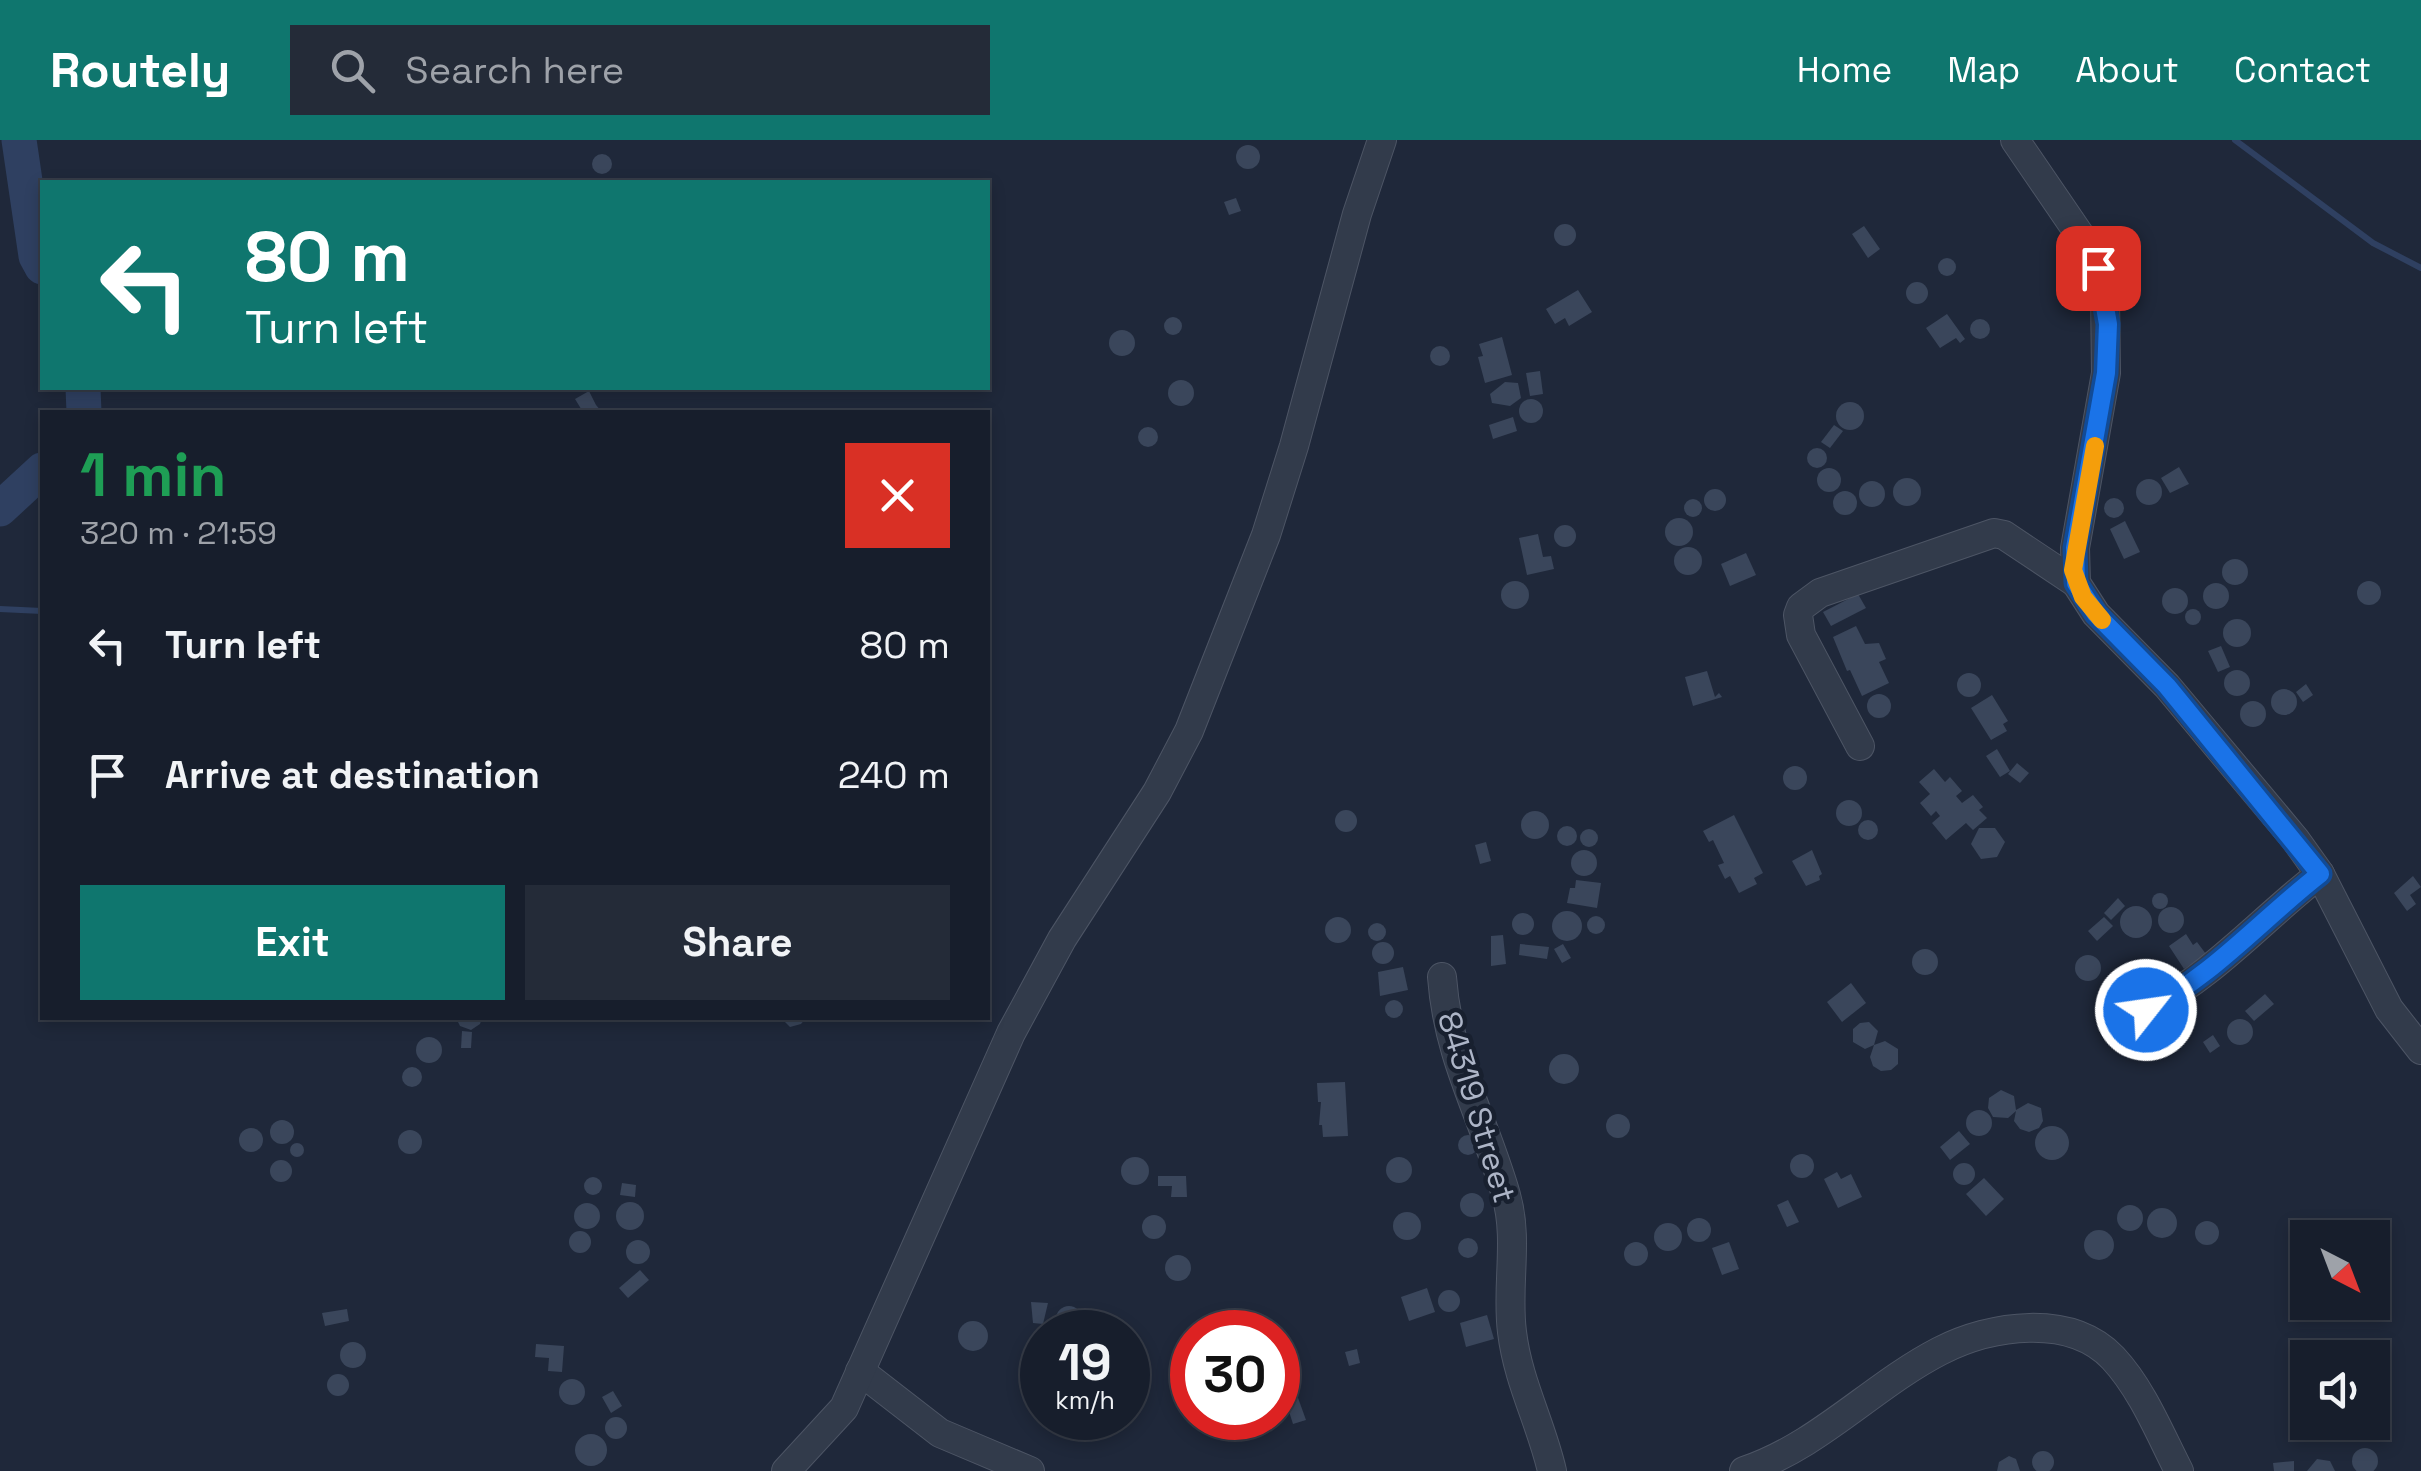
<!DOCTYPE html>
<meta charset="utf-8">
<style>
:root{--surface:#171e2c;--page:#242b38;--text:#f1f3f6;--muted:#9ea2a9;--line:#363c48;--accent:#0f766e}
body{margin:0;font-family:"Space Grotesk",sans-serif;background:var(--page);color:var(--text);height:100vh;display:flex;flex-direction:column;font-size:38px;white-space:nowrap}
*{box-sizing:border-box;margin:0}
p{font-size:32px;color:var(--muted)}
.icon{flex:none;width:55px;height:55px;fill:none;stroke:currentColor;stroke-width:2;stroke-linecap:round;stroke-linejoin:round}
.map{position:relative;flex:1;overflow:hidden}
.panel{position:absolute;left:40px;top:270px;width:950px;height:610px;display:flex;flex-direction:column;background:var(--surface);border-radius:0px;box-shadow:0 5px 15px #0003,0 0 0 2px var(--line)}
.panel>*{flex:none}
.hud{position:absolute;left:40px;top:40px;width:950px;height:210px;border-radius:0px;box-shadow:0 5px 15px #0003,0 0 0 2px var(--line);background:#0f766e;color:#fff;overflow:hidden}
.needle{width:65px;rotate:138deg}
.tools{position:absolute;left:2290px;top:1080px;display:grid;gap:20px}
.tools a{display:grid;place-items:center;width:100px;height:100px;border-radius:0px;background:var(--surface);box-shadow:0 5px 15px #0003,0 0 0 2px var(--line);font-size:50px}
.speed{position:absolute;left:1020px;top:1170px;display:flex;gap:20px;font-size:50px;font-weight:700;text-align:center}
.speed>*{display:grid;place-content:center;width:130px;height:130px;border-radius:50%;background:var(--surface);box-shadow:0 5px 15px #0003,0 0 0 2px var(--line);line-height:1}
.speed small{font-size:25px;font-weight:400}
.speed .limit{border:15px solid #d22;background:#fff;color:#111}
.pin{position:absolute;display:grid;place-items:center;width:85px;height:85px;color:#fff;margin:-42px;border-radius:20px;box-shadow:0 5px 15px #0006}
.me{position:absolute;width:110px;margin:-55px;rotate:60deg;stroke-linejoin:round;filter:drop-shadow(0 0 8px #0008)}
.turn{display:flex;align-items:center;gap:35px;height:210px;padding:0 40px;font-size:45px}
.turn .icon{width:130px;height:130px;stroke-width:2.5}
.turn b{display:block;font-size:70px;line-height:85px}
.round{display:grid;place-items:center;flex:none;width:105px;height:105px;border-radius:0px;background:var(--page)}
.summary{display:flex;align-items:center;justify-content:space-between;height:170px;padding:0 40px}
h1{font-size:60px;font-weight:700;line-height:75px;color:#1e9e55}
.button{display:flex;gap:20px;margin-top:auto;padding:20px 40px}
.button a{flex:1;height:115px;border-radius:0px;background:var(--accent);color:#fff;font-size:40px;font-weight:700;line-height:115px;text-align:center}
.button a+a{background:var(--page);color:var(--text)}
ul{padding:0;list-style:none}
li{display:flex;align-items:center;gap:30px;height:130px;padding:0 40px}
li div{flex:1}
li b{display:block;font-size:38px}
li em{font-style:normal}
header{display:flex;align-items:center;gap:60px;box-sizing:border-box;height:140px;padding:0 50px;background:var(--accent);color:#fff}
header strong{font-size:48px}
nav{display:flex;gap:55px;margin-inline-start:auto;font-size:35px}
.search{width:700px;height:90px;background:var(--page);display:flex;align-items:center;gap:25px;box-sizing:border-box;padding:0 35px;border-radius:0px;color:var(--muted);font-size:38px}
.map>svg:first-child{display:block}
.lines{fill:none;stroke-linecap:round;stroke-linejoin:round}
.stream{stroke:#2f4061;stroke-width:6}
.river{stroke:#2f4061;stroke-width:35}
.building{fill:#3a465b}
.minor-casing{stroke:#4d5565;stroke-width:30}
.minor{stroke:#323b4b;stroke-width:28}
.route-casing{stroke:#114b97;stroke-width:25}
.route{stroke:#1a73e8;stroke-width:18}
.slow{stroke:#f59e0b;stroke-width:18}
.labels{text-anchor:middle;stroke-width:9;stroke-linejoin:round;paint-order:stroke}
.street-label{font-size:32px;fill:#adb5c7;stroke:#18202f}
</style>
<header>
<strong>Routely</strong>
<div class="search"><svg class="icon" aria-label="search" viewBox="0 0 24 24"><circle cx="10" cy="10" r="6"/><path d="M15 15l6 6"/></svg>Search here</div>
<nav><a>Home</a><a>Map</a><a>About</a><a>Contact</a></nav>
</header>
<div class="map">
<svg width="2421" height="1331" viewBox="0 0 2421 1331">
<rect width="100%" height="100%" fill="#1f283a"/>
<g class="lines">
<g class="stream">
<path d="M2235 0 2373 103 2421 128"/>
<path d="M0 469 42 471"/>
</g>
<g class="river">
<path d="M19 0 36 116 42 127"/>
<path d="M83 248 84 272"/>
<path d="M0 369 42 330"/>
</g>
</g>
<g class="building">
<circle cx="1248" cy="17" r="12"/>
<circle cx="602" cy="24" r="10"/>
<path d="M1236 58 1241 71 1229 75 1224 62Z"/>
<circle cx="1565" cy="95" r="11"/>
<path d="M1864 86 1880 109 1868 118 1852 94Z"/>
<circle cx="1947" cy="127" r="9"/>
<circle cx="1917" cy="153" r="11"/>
<path d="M1578 150 1592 172 1569 186 1565 178 1555 184 1546 169Z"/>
<path d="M1947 174 1965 199 1960 203 1956 198 1940 208 1926 188Z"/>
<circle cx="1173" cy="186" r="9"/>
<circle cx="1980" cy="189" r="10"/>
<circle cx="1122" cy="203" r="13"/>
<path d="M1502 197 1512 235 1485 243 1478 217 1483 216 1479 204Z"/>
<circle cx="1440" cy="216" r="10"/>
<path d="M1540 231 1543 254 1530 256 1526 233Z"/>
<circle cx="1181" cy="253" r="13"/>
<path d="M1505 242 1518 243 1521 258 1510 266 1492 263 1490 254Z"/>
<path d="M589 251 596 265 602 272H583L575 259Z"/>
<circle cx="1531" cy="271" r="12"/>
<circle cx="1850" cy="276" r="14"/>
<path d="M1513 277 1517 291 1493 299 1489 285Z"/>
<path d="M1834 285 1843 291 1830 308 1821 302Z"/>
<circle cx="1148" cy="297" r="10"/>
<circle cx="1817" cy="318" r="10"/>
<path d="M2179 327 2189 344 2170 353 2161 338Z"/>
<circle cx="1829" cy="340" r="12"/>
<circle cx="1907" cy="352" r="14"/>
<circle cx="2149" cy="352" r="13"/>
<circle cx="1872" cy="354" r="13"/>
<circle cx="1715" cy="360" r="11"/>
<circle cx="1845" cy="363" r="12"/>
<circle cx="2114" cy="368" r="10"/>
<circle cx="1693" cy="368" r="9"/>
<circle cx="1679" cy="392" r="14"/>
<path d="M2125 381 2140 412 2124 419 2110 389Z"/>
<circle cx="1565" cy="396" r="11"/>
<path d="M1538 394 1543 417 1551 416 1554 429 1527 435 1519 398Z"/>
<circle cx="1688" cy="421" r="14"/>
<path d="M1746 413 1756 435 1730 446 1721 424Z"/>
<circle cx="2235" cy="432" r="13"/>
<circle cx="2369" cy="453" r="12"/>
<circle cx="1515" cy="455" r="14"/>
<circle cx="2216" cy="456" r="13"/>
<circle cx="2175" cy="461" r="13"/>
<path d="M1858 454 1866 468 1831 486 1823 472Z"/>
<circle cx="2193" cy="477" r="8"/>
<circle cx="2237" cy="493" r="14"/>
<path d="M1856 486 1865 504 1879 503 1886 519 1879 522 1889 543 1862 556 1850 530 1847 531 1833 497Z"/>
<path d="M2221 506 2230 527 2218 532 2208 511Z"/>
<circle cx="2237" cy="543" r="13"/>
<path d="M1707 531 1715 557 1719 553 1722 557 1693 566 1685 537Z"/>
<circle cx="1969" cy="545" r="12"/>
<path d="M2306 544 2313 555 2303 562 2296 552Z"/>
<circle cx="2284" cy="562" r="13"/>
<circle cx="1879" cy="566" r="12"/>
<path d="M1992 555 2008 581 2003 584 2007 591 1991 600 1971 568Z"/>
<circle cx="2253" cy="574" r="13"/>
<path d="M1997 609 2010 631 2000 637 1986 616Z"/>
<path d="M2017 623 2029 633 2020 643 2008 634Z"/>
<circle cx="1795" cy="638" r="12"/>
<path d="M1934 629 1945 642 1950 637 1962 651 1956 656 1962 663 1973 655 1983 667 1979 670 1987 678 1973 690 1966 683 1946 700 1932 683 1940 676 1936 671 1931 676 1920 663 1930 654 1919 642Z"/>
<circle cx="1849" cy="673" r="13"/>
<circle cx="1346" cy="681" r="11"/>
<circle cx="1535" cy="685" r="14"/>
<path d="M1734 675 1763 733 1754 738 1757 744 1739 753 1730 736 1725 739 1718 725 1724 723 1713 700 1709 702 1703 691Z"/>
<circle cx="1868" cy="690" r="10"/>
<circle cx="1567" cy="696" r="10"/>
<path d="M1979 688H1995L2005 702 1997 717 1981 719 1971 704Z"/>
<circle cx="1589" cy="698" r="9"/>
<path d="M1486 702 1491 721 1480 724 1475 705Z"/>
<circle cx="1584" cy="723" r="13"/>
<path d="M1812 710 1822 734 1819 736 1820 740 1806 746 1792 721Z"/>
<path d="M2413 736 2421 747 2410 755 2416 764 2407 771 2394 753Z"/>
<path d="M1576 740 1601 743 1597 768 1567 763 1570 748H1575Z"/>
<circle cx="2160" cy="761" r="8"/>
<path d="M2118 758 2125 766 2111 780 2104 773Z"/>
<circle cx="2136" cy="782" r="16"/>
<circle cx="2171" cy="780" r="13"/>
<circle cx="1567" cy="786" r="15"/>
<circle cx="1523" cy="784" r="11"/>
<circle cx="1596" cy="785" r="9"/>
<circle cx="1338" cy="790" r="13"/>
<path d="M2104 777 2113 786 2097 801 2088 791Z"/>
<circle cx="1377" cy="792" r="9"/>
<path d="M2186 794 2193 805 2197 802 2206 814 2184 829 2169 806Z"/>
<path d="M1503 795 1506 824 1491 826V796Z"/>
<circle cx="1383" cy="813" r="11"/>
<path d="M1520 804 1549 807 1547 819 1519 815Z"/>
<path d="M1563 804 1571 818 1562 823 1554 809Z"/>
<circle cx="1925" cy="822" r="13"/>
<circle cx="2088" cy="828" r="13"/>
<path d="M1403 827 1408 850 1380 856 1378 832Z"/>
<path d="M1851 843 1866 863 1842 882 1827 862Z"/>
<path d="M2265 854 2274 864 2254 881 2245 871Z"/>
<circle cx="1394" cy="869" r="9"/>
<path d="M2155 872 2170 887 2144 913 2129 898Z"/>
<path d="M456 878H482L480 884 471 890 460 886Z"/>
<path d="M781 878H806L801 884 790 887Z"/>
<circle cx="2240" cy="892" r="13"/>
<path d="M1869 882 1878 891 1874 905 1885 901 1898 909V924L1891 930 1881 931 1873 926 1870 917 1874 905 1865 909 1853 902V889L1860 883Z"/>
<path d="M462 891 472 892 471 908H461Z"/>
<path d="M2213 895 2220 906 2210 913 2203 902Z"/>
<circle cx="429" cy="910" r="13"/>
<circle cx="1564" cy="929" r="15"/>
<circle cx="412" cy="937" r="10"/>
<path d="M1345 942 1348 996 1323 997 1322 985H1319L1321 962H1318L1317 943Z"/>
<path d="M2001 950 2014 956 2016 970 2028 963 2041 968 2043 981 2039 988 2029 992 2020 989 2014 981 2016 971 2008 978 1993 977 1988 968 1989 958Z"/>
<circle cx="1979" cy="983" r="13"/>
<circle cx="1618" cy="986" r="12"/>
<circle cx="282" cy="992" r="12"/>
<circle cx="2052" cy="1003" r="17"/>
<circle cx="251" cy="1000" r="12"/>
<circle cx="410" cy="1002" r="12"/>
<path d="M1959 991 1970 1004 1950 1020 1940 1007Z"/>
<circle cx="1468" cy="1005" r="10"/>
<circle cx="297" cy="1010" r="7"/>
<circle cx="1802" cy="1026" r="12"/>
<circle cx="1135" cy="1031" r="14"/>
<circle cx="1399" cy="1030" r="13"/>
<circle cx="281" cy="1031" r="11"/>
<circle cx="1964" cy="1034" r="11"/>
<path d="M1837 1032 1841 1039 1851 1034 1862 1057 1838 1068 1824 1039Z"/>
<path d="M1158 1036H1186L1187 1057H1171L1172 1046H1158Z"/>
<circle cx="593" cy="1046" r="9"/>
<path d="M1984 1038 2004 1059 1986 1076 1966 1054Z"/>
<path d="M622 1043 636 1045 635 1057 620 1055Z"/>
<circle cx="1472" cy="1065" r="12"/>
<path d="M1788 1060 1799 1082 1787 1087 1777 1065Z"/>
<circle cx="630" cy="1076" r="14"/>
<circle cx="587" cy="1076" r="13"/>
<circle cx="2130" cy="1078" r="13"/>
<circle cx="2162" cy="1083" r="15"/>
<circle cx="1407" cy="1086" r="14"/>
<circle cx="1154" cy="1087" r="12"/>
<circle cx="1699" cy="1090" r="12"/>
<circle cx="2207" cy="1093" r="12"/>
<circle cx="1668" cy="1097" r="14"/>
<circle cx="2099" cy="1105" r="15"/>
<circle cx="580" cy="1102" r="11"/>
<circle cx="1468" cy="1108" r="10"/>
<circle cx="638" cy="1112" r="12"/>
<circle cx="1636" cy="1114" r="12"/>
<path d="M1729 1102 1739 1129 1722 1135 1712 1108Z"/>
<circle cx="1178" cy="1128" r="13"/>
<path d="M640 1130 649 1140 628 1158 619 1148Z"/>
<path d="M1427 1148 1435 1172 1409 1181 1401 1157Z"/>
<circle cx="1449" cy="1161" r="11"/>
<path d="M1031 1162 1048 1163 1043 1184 1033 1183Z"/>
<circle cx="1069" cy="1179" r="13"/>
<path d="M347 1169 349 1181 325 1186 322 1173Z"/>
<path d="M1487 1175 1494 1199 1466 1207 1460 1183Z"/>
<circle cx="973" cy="1196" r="15"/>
<circle cx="353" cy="1215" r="13"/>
<path d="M536 1204 564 1206 562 1232 548 1231 549 1218 535 1217Z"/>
<path d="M1357 1209 1360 1223 1349 1226 1345 1212Z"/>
<path d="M1278 1215 1287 1221 1288 1227 1284 1238 1278 1242Z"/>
<circle cx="338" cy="1245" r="11"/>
<circle cx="572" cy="1252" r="13"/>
<path d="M613 1251 622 1266 611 1273 602 1257Z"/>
<path d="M1297 1255 1306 1280 1293 1284 1285 1259Z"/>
<circle cx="616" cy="1288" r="11"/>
<circle cx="591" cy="1310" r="16"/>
<circle cx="2365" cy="1321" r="13"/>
<circle cx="2043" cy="1322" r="11"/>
<path d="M2009 1316 2016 1319 2020 1331H1997L1999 1322Z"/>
<path d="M2317 1319 2330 1321 2335 1331H2307Z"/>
<path d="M2294 1321V1331H2274L2273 1323Z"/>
</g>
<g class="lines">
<g class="minor-casing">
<g id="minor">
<path d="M2015 0 2086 104 2098 127 2105 156 2106 233 2075 408 2076 443 2096 474 2167 546 2295 699 2320 734 2389 869 2421 910"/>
<path d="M1860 606 1801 495 1798 475 1801 467 1820 453 1994 393 2004 395 2076 443"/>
<path d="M1442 837C1448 920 1484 978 1506 1055 1519 1100 1506 1146 1512 1192 1518 1242 1541 1283 1552 1331"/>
<path d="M2146 870C2212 837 2262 779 2320 734"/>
<path d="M860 1231 940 1293 1030 1331"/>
<path d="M786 1331 844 1268 1011 893 1062 799 1157 652 1189 591 1266 395 1294 306 1357 74 1382 0"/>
<path d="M1744 1331C1819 1306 1872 1246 1940 1211 1991 1185 2070 1173 2113 1218 2142 1249 2160 1294 2179 1331"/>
</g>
</g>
<use href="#minor" class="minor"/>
</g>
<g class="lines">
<g class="route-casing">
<path id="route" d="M2098 128 2108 184 2106 233 2075 408 2076 443 2096 474 2167 546 2320 734C2262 779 2212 837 2146 870"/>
</g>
<use href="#route" class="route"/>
<path class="slow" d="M2095 306 2073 430 2083 457 2102 480"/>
</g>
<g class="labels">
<g class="street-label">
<text transform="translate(1477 967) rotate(73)" y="11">84319 Street</text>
</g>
</g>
</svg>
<div class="tools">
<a><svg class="needle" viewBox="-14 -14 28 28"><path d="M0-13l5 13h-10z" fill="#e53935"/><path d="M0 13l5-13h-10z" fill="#9ea2a9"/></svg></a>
<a><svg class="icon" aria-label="sound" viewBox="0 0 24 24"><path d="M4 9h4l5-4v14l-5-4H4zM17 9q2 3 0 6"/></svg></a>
</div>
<div class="speed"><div>19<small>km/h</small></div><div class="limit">30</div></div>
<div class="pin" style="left:2098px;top:128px;background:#d93025"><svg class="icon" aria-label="arrive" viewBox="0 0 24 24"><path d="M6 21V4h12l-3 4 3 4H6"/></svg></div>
<svg class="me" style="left:2146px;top:870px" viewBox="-20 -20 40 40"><circle r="17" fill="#1a73e8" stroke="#fff" stroke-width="3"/><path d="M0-11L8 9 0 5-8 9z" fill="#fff"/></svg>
<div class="hud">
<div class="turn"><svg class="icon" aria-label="left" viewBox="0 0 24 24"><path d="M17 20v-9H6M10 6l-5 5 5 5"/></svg><div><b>80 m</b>Turn left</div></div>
</div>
<section class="panel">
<div class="summary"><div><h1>1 min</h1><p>320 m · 21:59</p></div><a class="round" style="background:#d93025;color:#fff"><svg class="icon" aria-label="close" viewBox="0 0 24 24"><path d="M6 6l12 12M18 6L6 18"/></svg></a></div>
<ul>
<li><svg class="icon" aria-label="left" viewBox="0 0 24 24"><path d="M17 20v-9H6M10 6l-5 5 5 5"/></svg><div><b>Turn left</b></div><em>80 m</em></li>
<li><svg class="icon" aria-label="arrive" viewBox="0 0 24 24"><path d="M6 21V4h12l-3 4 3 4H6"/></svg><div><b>Arrive at destination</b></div><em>240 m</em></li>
</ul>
<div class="button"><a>Exit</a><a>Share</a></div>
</section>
</div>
